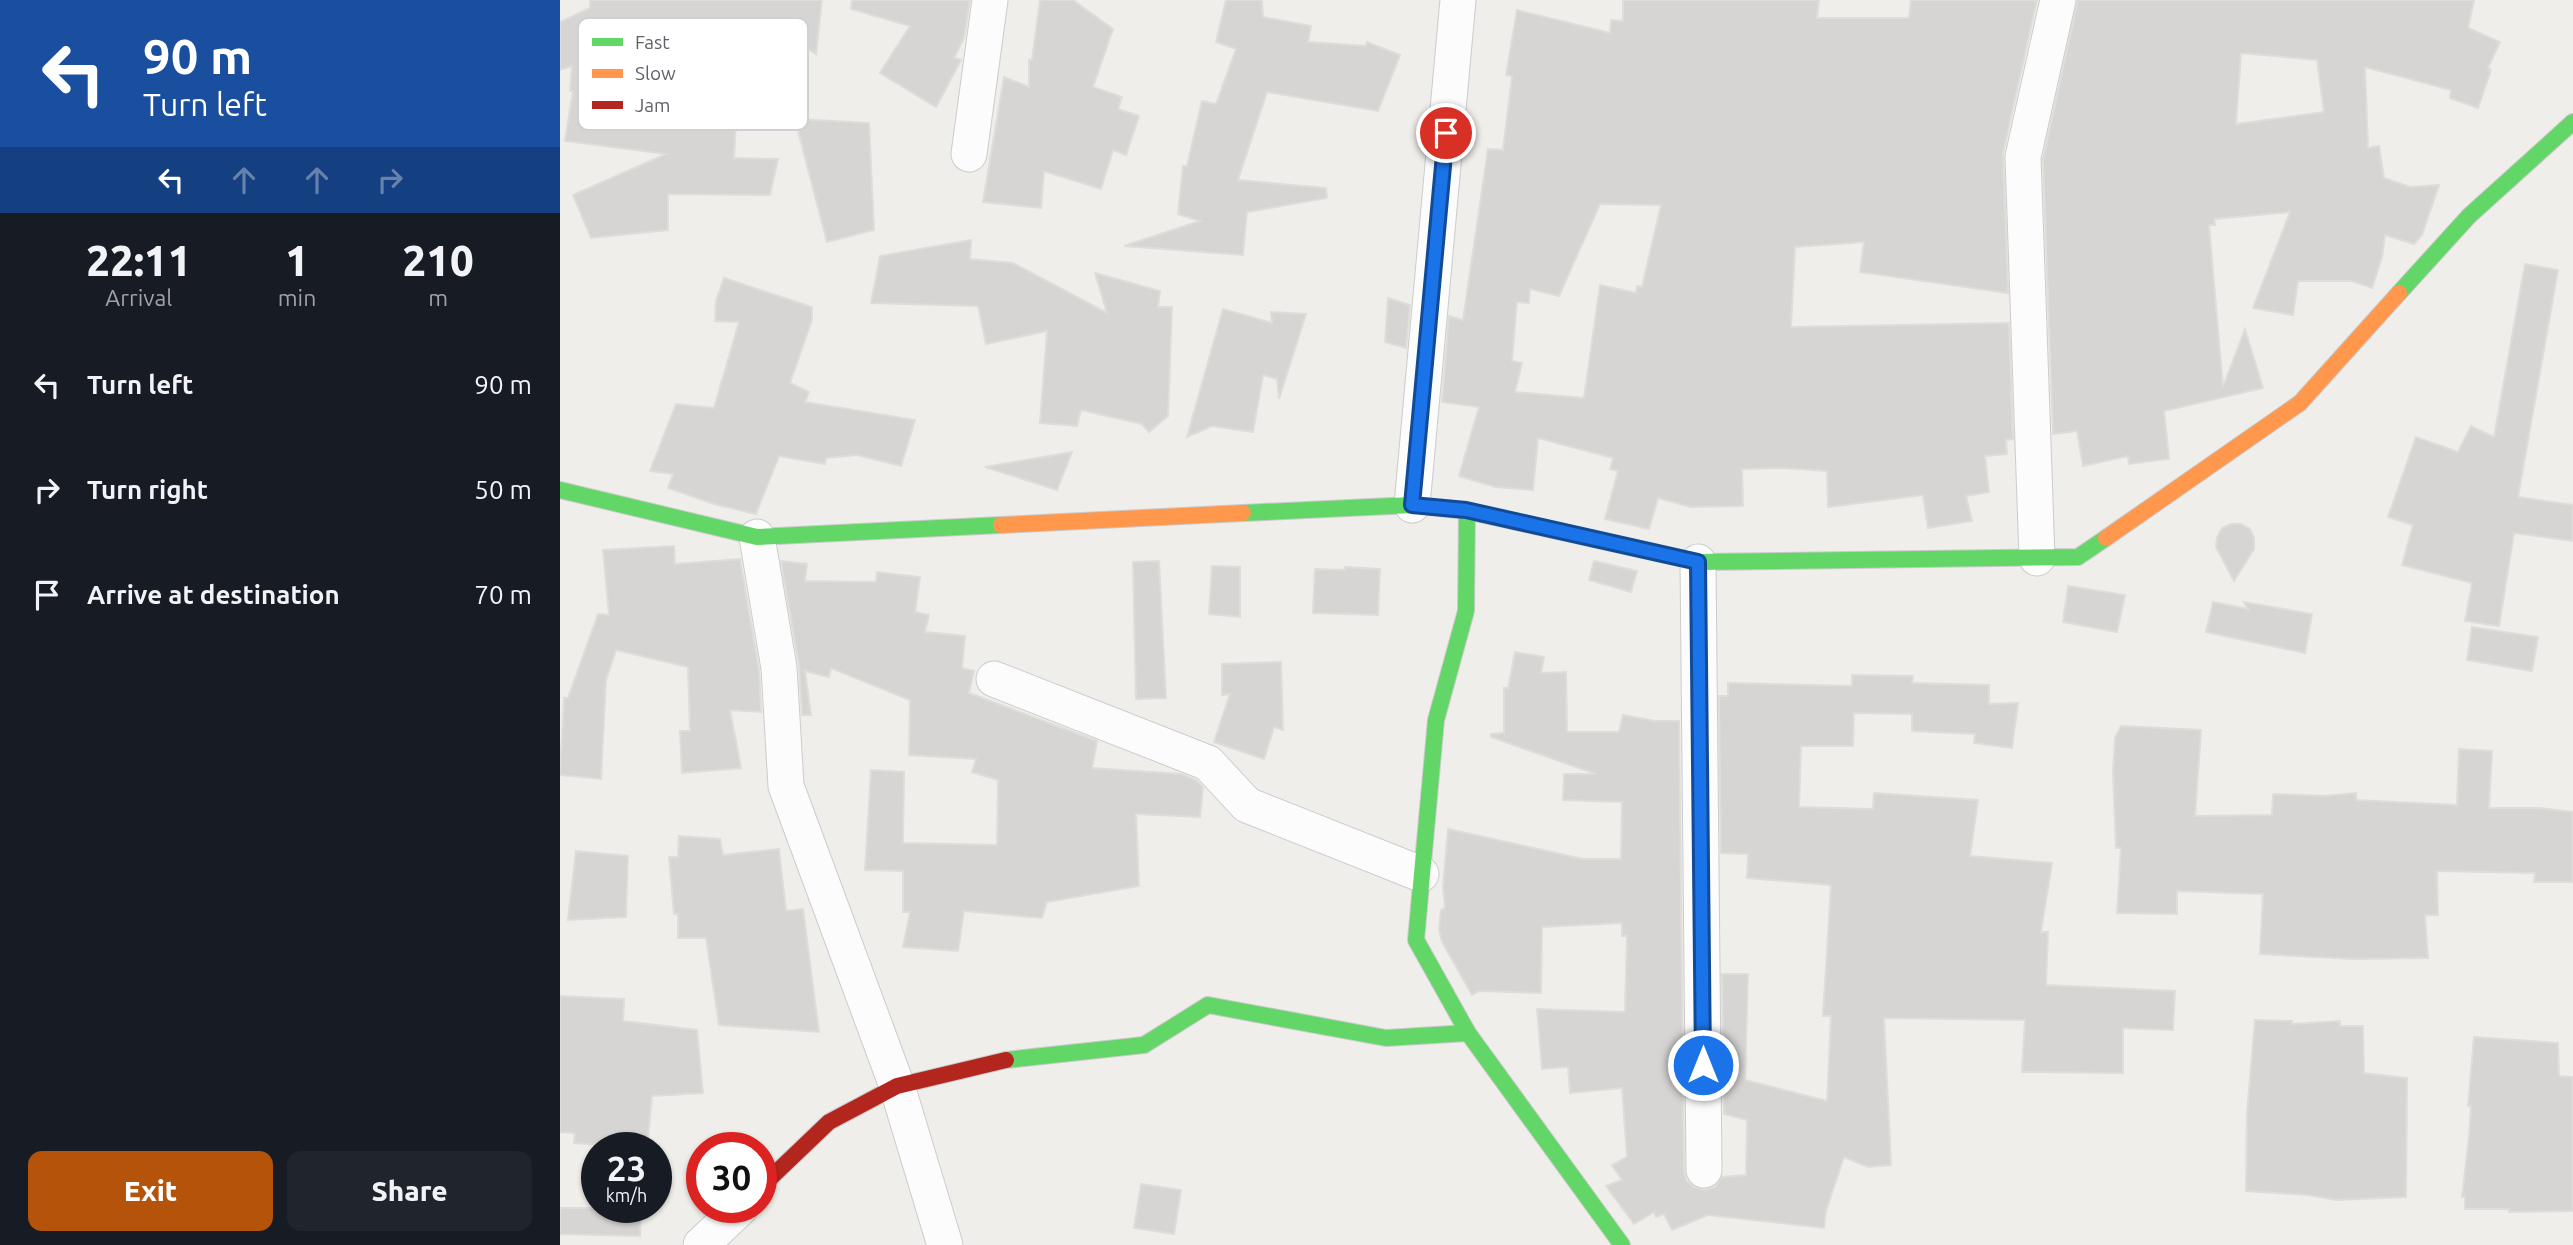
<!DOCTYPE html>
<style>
:root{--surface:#171b24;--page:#20242c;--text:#f1f3f6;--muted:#9ea1a6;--accent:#b45309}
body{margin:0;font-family:Ubuntu,sans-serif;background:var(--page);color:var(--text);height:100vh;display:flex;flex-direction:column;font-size:26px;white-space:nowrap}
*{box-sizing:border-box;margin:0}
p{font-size:23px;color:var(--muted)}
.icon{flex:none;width:38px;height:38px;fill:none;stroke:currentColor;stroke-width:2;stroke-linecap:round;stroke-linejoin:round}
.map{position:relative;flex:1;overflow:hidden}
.panel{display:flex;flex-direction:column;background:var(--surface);width:560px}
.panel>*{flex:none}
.guide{background:#1a4fa0;color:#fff;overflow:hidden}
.speed{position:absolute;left:21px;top:1132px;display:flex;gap:14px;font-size:35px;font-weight:700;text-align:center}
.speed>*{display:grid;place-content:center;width:91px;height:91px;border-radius:50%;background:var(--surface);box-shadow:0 2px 5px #0004;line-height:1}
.speed small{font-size:18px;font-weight:400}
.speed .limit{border:10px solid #d22;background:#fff;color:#111}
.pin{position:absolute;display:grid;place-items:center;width:60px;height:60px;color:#fff;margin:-30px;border:4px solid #fff;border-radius:50%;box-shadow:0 2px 7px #0007}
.me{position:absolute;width:77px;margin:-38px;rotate:0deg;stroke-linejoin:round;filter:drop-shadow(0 0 5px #0008)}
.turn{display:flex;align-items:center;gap:24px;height:147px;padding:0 28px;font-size:32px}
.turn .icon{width:91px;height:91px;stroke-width:2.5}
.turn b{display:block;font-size:49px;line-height:60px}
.lanes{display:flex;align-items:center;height:66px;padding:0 28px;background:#0003;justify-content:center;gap:35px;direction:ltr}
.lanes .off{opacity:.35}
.eta{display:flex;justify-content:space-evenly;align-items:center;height:119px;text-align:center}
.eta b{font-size:42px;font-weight:800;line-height:49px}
.action{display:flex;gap:14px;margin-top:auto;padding:14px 28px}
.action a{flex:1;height:80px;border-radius:14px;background:var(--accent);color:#fff;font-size:28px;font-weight:800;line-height:80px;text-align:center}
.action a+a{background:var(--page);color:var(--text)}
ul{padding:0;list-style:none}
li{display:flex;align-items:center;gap:21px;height:105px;padding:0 28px}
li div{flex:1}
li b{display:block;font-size:26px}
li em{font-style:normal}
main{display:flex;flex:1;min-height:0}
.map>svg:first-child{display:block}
.building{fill:#d6d5d3;stroke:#deddd9;stroke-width:2;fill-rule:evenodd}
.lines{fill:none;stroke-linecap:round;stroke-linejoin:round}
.street-casing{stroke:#cbcccc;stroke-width:37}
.fast-casing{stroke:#cacacb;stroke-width:18}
.slow-casing{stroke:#cacacb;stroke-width:18}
.jam-casing{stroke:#cacacb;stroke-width:18}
.street{stroke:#fdfcfc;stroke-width:35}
.fast{stroke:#63d668;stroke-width:16}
.slow{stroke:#ff974d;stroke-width:16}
.jam{stroke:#b3261e;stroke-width:16}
.route-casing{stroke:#114b97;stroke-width:18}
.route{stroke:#1a73e8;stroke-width:12}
.key{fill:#fff;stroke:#cfd0d2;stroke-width:2}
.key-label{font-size:19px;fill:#5f6368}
</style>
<main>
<section class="panel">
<div class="guide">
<div class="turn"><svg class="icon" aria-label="left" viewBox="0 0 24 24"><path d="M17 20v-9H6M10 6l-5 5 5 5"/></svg><div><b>90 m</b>Turn left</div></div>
<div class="lanes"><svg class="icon" aria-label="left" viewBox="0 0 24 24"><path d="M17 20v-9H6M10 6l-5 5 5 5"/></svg><svg class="icon off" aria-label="ahead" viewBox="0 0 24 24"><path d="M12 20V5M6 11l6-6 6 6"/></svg><svg class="icon off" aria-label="ahead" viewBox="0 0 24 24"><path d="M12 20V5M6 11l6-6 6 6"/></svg><svg class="icon off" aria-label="right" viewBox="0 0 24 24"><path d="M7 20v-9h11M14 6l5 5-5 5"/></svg></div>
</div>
<div class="eta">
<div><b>22:11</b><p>Arrival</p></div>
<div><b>1</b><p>min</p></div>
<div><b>210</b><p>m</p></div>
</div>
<ul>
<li><svg class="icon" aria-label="left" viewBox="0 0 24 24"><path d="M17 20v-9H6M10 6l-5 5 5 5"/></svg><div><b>Turn left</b></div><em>90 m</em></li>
<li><svg class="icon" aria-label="right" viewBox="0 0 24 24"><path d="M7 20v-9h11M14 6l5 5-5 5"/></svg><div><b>Turn right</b></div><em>50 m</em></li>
<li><svg class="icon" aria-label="arrive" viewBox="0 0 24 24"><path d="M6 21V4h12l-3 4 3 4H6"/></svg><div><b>Arrive at destination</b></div><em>70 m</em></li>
</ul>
<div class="action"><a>Exit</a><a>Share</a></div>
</section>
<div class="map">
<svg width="2013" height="1245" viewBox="0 0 2013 1245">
<rect width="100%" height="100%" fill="#efeeea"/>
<g class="building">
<path d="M30 0H262L256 54 211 26 205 69 121 106 177 104 174 158 218 159 210 195 108 194V230L31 238 13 195 106 154 5 141 13 91H10L12 66 0 70V22L30 8Z"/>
<path d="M292 0H410L404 38 394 58 401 60 376 107 320 73 350 26 291 9Z"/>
<path d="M480 0H513L553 29 533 87 562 97 558 109 579 116 566 155 553 150 541 189 484 171 481 208 423 202 444 77 469 87V60H472Z"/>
<path d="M666 0H702L703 17 751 26 748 42 806 46 807 42 840 55 818 111 707 92 678 180 766 188 767 198 687 212 683 255 564 246 640 221 618 214 623 166H627L642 101 656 104 676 49 656 42Z"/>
<path d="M1063 0H1259L1257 18H1349L1351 0H1477L1443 153 1448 293 1300 272 1304 242 1235 247 1231 327 1449 323 1453 439 1446 440 1447 454 1425 456 1429 492 1406 496 1412 521 1368 528 1363 495 1268 507 1267 471 1224 468 1182 469 1183 506 1131 507 1098 498 1089 529 1045 519 1058 471 1050 469 1053 458 978 438 973 490 935 487 899 476 919 407 882 402 889 316 903 320 928 149 943 150 952 76 946 75 957 10 1050 33 1051 20 1063 21ZM1040 204 1101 205 1082 287 1077 286 1076 293 1040 285 1024 398 955 392 962 363 952 361 957 302 969 303 970 289 999 296Z"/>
<path d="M1518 0H1914L1908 28 1940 42 1928 68 1931 70 1918 108 1890 98 1891 90 1805 67 1808 148 1819 146 1824 178 1850 187 1879 185 1862 235 1854 244 1825 235 1822 257 1812 288 1792 281H1738L1733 315 1693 308 1730 212 1654 219 1655 225H1649L1663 387 1685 329 1703 388 1604 411 1609 459 1569 464 1568 456 1523 466 1517 431 1493 434 1483 159ZM1681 53 1757 60 1764 112 1676 124Z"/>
<path d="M235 119 309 123 314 230 267 242Z"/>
<path d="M411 240 410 259 453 263 547 313 535 273 600 291 598 307H612L608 416 589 432 582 424 521 410 517 426 480 423 487 331 426 344 418 306 311 303 320 256Z"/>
<path d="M1965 264 1998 270 1958 497 2013 505V541L1954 533 1939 626 1905 621 1912 583 1842 565 1853 525 1828 517 1856 437 1898 452 1911 426 1934 437Z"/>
<path d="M164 278 252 307V320L230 383 249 392 245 402 355 420 341 466 297 455 266 458 265 464 219 456 196 514 154 504 108 488 113 474 90 471 116 404 154 408 179 322 155 321 156 301Z"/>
<path d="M828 298 850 305 846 348 825 342Z"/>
<path d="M663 309 712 323 711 312 746 314 719 399 717 379 703 375 693 432 652 426 627 437Z"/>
<path d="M512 452 497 490 425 467Z"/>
<path d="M1671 524H1681L1690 529 1694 538V549L1674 581 1656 547 1657 537 1662 528Z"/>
<path d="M114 546 115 564 180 559 199 670 201 712 170 710 181 768 122 773 120 731H130L128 667 56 650 46 680 41 779 0 775 4 698H8L38 614 49 615 43 550Z"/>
<path d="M221 561 247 564 245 581 316 582 317 572 360 577 355 612 369 615 365 632 405 636 402 668 414 671 409 693 537 741 532 768 621 774 636 780 643 787 640 817 576 814 579 886 487 902 482 918 404 911 398 951 343 947 350 912H343V871L305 870 311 770 344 772 343 843 437 845 438 780 412 772 416 759 349 755 350 700 271 668 269 677 245 671 251 715H242L239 665Z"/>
<path d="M599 561 606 698 576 699 573 562Z"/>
<path d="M1034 561 1077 571 1071 592 1029 580Z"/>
<path d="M652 566 680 567V617L649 614Z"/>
<path d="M785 567 820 569 818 615 753 613 755 569 784 570Z"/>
<path d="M1508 586 1565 595 1557 632 1503 622Z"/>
<path d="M1653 602 1688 609 1684 602 1752 614 1745 653 1646 632Z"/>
<path d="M1912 627 1978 637 1972 671 1907 660Z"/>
<path d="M955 652 984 657 981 673 1006 672 1007 732H1059L1063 715 1095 721H1119L1124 1170 1126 1180 1134 1187 1145 1190 1155 1187 1162 1177 1186 1175 1187 1120 1164 1114 1162 974H1188L1185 1080 1267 1101 1271 1016H1263L1271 885 1187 878 1188 854 1161 853 1159 696H1168V683L1292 686V675L1353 676 1352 683 1429 685V704L1458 703 1452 748 1414 743 1415 734 1352 731V714L1294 713 1293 746H1241L1239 807 1313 809 1314 793 1418 800 1410 856 1492 863 1481 932H1488L1486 985 1615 991 1613 1030 1563 1028V1073L1462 1072 1465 1020 1324 1018 1331 1165 1308 1167 1284 1157 1266 1211 1264 1228 1148 1215 1112 1230 1104 1214 1096 1217 1094 1212 1074 1224 1046 1186 1062 1180 1052 1165 1067 1157 1062 1088 1010 1093 1008 1067 982 1069 977 1009 1065 1012 1067 936H1062V923L982 927 981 993 919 991 912 995 882 942 879 930 881 910 885 908 883 887 888 829 1023 859H1061L1062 802 1003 800 1004 774H1036L931 737V734L944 733V688H948Z"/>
<path d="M721 662 723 730 714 727 704 759 654 742 670 694 662 695V664Z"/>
<path d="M1561 726 1641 730 1635 816 1712 815 1713 794 1764 796 1796 793V800L1897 805 1899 749 1932 751 1929 808H1979L2013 812V882H1974L1975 873 1877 871 1878 915H1865L1868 958 1793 959 1700 954 1703 894 1617 891V914L1557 913 1561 848H1556L1553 772 1555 738Z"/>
<path d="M119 836 160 839 163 855 219 849 226 911 243 909 259 1032 159 1025 146 938H118V914H114L109 857H118Z"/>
<path d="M16 851 68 856 66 917 8 920Z"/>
<path d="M0 996 64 999 63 1021 137 1030 143 1093 92 1096 87 1148 14 1143 15 1133 0 1132Z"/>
<path d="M1695 1020 1732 1021V1024L1780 1021V1026H1803L1804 1073 1847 1078 1846 1197 1776 1200 1748 1195 1686 1191 1687 1113Z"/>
<path d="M1914 1037 1998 1043 1999 1076 2013 1077V1211L1949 1212V1209H1905V1196L1902 1197 1909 1136 1911 1106H1908Z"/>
<path d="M581 1184 621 1190 614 1234 574 1228Z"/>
<path d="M0 1208H81L80 1236 0 1234Z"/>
</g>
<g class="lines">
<g class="street-casing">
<g id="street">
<path d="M409 154 430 0"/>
<path d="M852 505 898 0"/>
<path d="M197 537 219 668 226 786 337 1086 385 1245"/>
<path d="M1477 558 1463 157 1498 0"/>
<path d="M1138 562 1144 1170"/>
<path d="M434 679 648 763 687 805 861 874"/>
<path d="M141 1245 180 1208"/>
</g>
</g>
<g class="fast-casing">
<g id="fast">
<path d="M1839 293 1909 216 2013 122"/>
<path d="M0 490 197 537 441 525"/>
<path d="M907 511 906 611 876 720 856 940 908 1033 1062 1245"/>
<path d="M683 513 852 505 907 511 1138 562 1518 557 1546 538"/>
<path d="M446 1060 584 1045 648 1005 826 1038 908 1033"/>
</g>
</g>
<g class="slow-casing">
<g id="slow">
<path d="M441 525 683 513"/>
<path d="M1546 538 1740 403 1839 293"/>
</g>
</g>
<g class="jam-casing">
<path id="jam" d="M201 1187 269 1122 337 1086 446 1060"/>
</g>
<use href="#street" class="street"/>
<use href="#fast" class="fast"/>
<use href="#slow" class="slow"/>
<use href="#jam" class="jam"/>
</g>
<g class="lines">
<g class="route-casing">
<path id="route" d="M886 133 852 505 906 510 1138 562 1143 1065"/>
</g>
<use href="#route" class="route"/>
</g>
<rect x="18" y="18" width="230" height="112" rx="10" class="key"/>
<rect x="32" y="38" width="31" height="8" fill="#63d668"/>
<rect x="32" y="69" width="31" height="9" fill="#ff974d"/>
<rect x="32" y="101" width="31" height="8" fill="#b3261e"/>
<g class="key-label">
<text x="75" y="49">Fast</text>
<text x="75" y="80">Slow</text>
<text x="75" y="112">Jam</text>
</g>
</svg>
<div class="speed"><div>23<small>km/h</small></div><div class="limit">30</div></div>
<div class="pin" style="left:886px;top:133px;background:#d93025"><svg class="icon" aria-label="arrive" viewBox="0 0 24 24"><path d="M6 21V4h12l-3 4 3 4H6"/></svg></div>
<svg class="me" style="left:1143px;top:1065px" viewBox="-20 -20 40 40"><circle r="17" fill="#1a73e8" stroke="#fff" stroke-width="3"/><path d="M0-11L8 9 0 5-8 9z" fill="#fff"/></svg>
</div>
</main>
